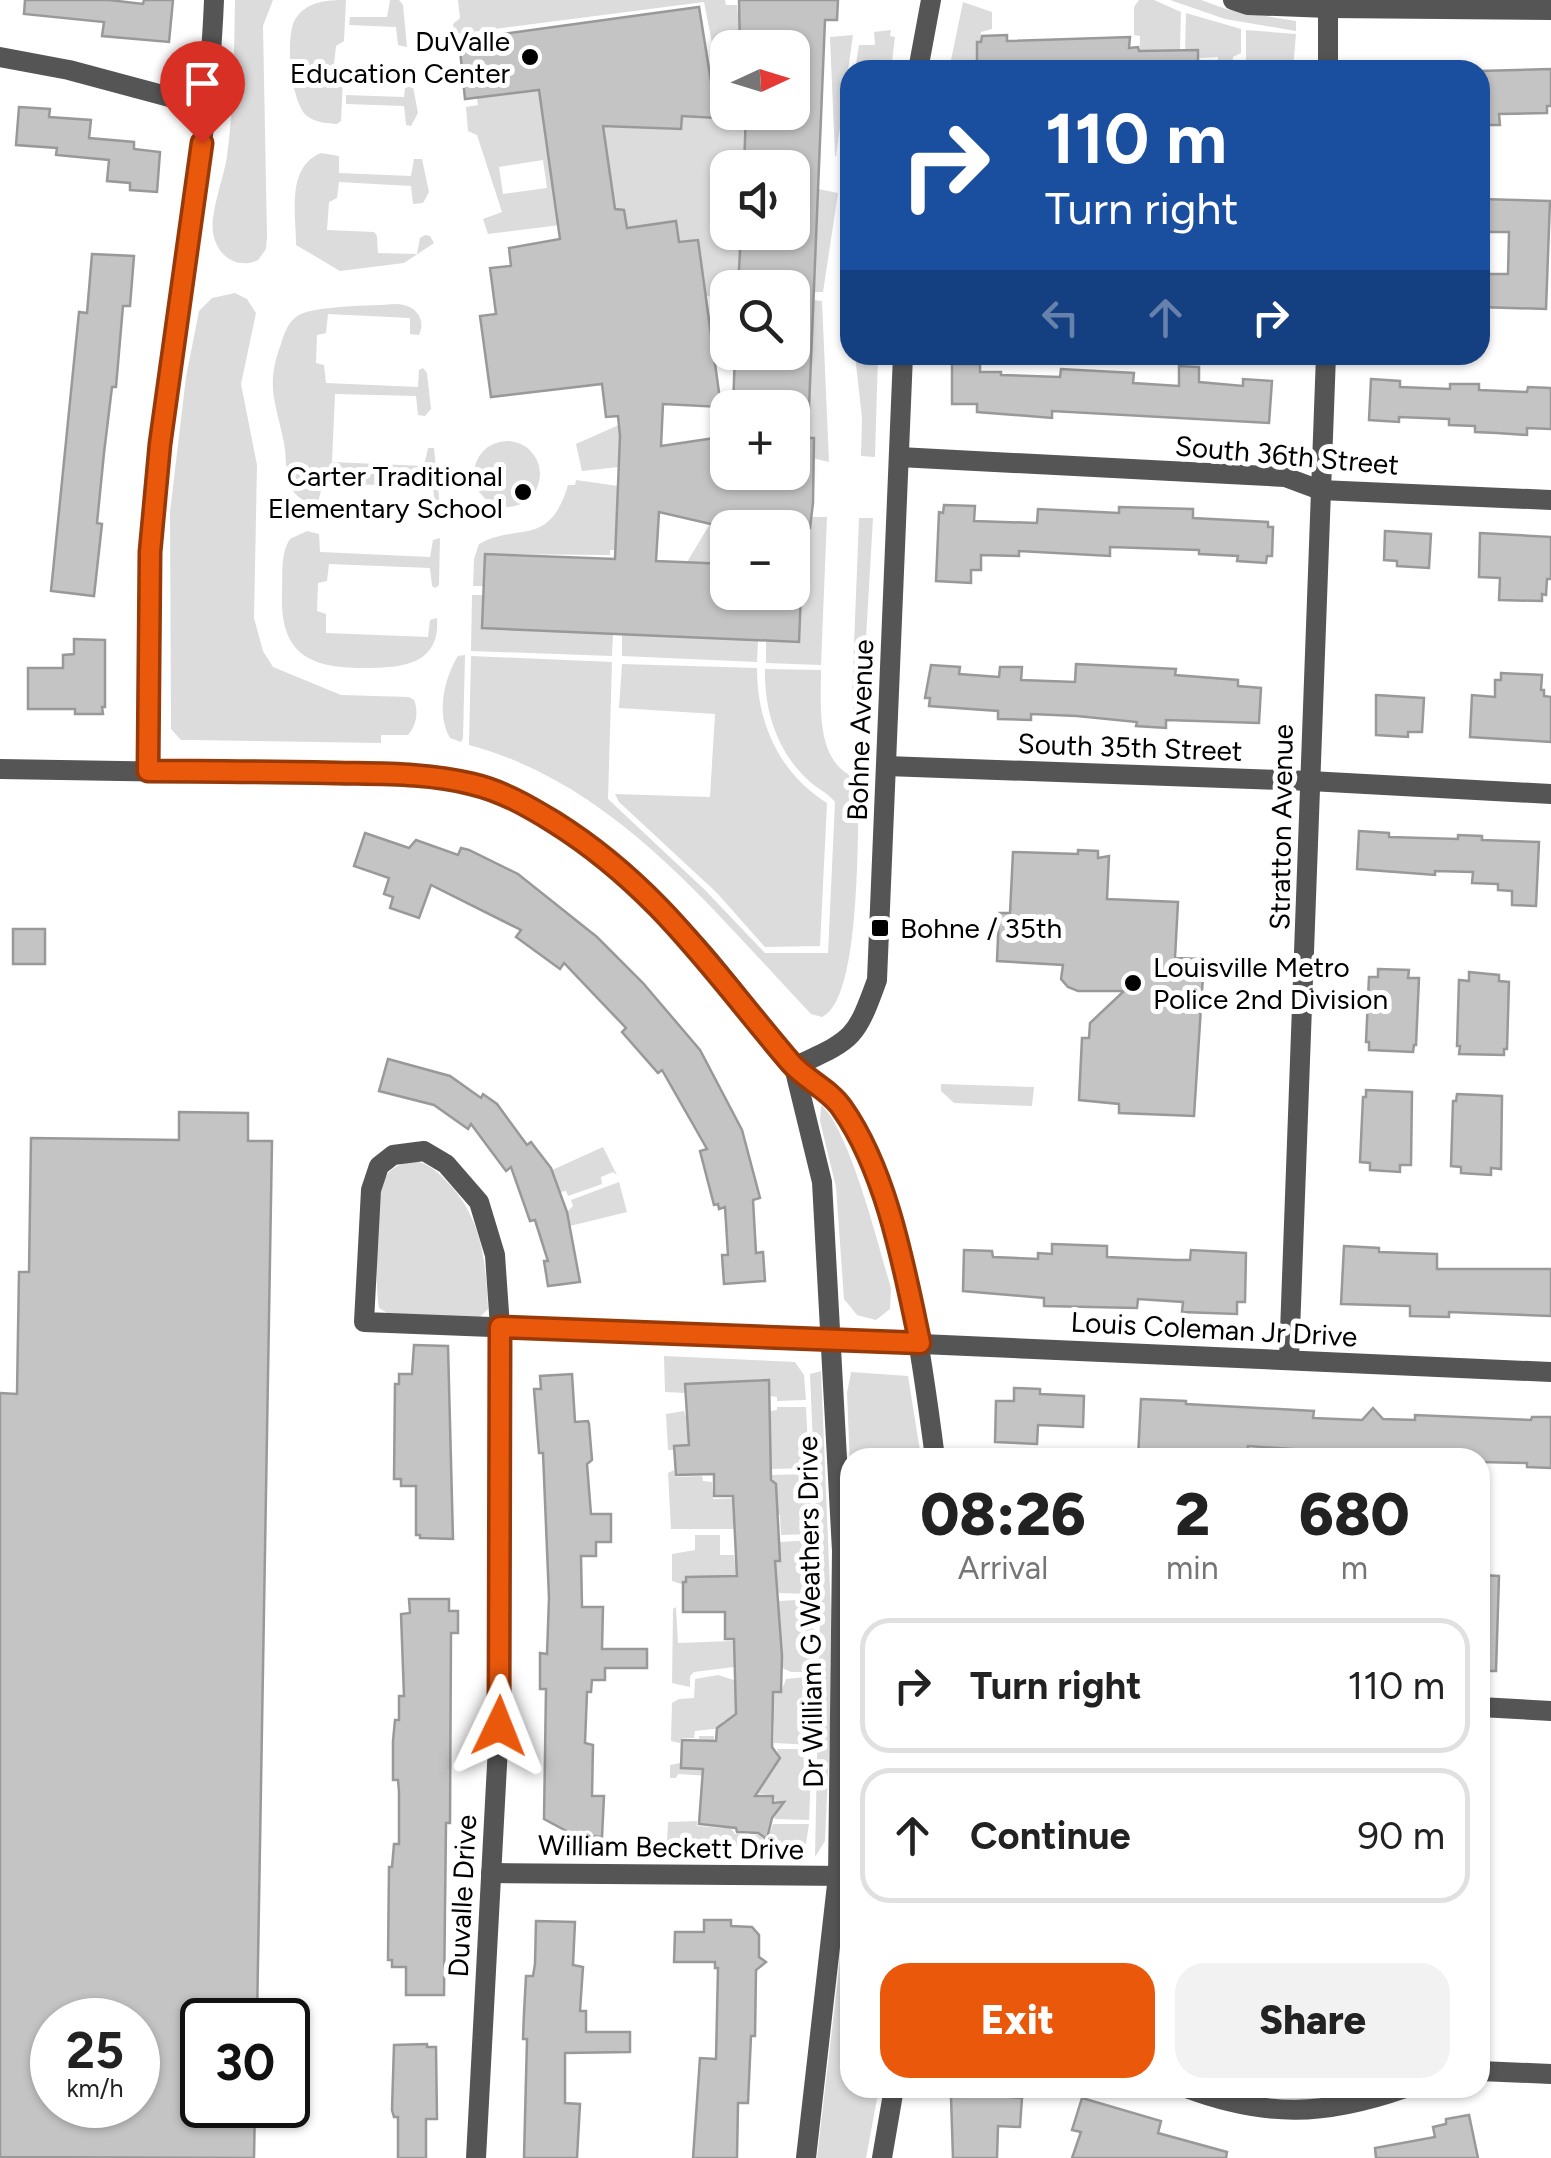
<!DOCTYPE html>
<meta charset="utf-8">
<style>
:root{--surface:#fff;--page:#f2f2f2;--text:#222;--muted:#767676;--line:#e0e0e0;--accent:#ea580c}
body{margin:0;font-family:Figtree,sans-serif;background:var(--page);color:var(--text);height:100vh;display:flex;flex-direction:column;font-size:38px;white-space:nowrap}
*{box-sizing:border-box;margin:0}
p{font-size:32px;color:var(--muted)}
.icon{flex:none;width:55px;height:55px;fill:none;stroke:currentColor;stroke-width:2;stroke-linecap:round;stroke-linejoin:round}
.map{position:relative;flex:1;overflow:hidden}
.panel{position:absolute;left:840px;top:1448px;width:650px;height:650px;display:flex;flex-direction:column;background:var(--surface);border-radius:30px;box-shadow:0 2px 8px #0004}
.panel>*{flex:none}
.guide{position:absolute;left:840px;top:60px;width:650px;height:305px;border-radius:30px;box-shadow:0 2px 8px #0004;background:#1a4fa0;color:#fff;overflow:hidden}
.needle{width:65px;rotate:86deg}
.tools{position:absolute;left:710px;top:30px;display:grid;gap:20px}
.tools a{display:grid;place-items:center;width:100px;height:100px;border-radius:20px;background:var(--surface);box-shadow:0 2px 8px #0004;font-size:50px}
.speed{position:absolute;left:30px;top:1998px;display:flex;gap:20px;font-size:50px;font-weight:700;text-align:center}
.speed>*{display:grid;place-content:center;width:130px;height:130px;border-radius:50%;background:var(--surface);box-shadow:0 2px 8px #0004;line-height:1}
.speed small{font-size:25px;font-weight:400}
.speed .limit{border:5px solid #111;border-radius:15px;background:#fff;color:#111}
.pin{position:absolute;display:grid;place-items:center;width:85px;height:85px;color:#fff;margin:-102px -42px;border-radius:50% 50% 50% 0;rotate:-45deg;box-shadow:0 0 10px #0007}
.pin .icon{rotate:45deg}
.me{position:absolute;width:110px;margin:-55px;rotate:2deg;stroke-linejoin:round;filter:drop-shadow(0 0 8px #0008)}
.turn{display:flex;align-items:center;gap:35px;height:210px;padding:0 40px;font-size:45px}
.turn .icon{width:130px;height:130px;stroke-width:2.5}
.turn b{display:block;font-size:70px;line-height:85px}
.lanes{display:flex;align-items:center;height:95px;padding:0 40px;background:#0003;justify-content:center;gap:50px;direction:ltr}
.lanes .off{opacity:.35}
.eta{display:flex;justify-content:space-evenly;align-items:center;height:170px;text-align:center}
.eta b{font-size:60px;font-weight:800;line-height:70px}
.primary-button{display:flex;gap:20px;margin-top:auto;padding:20px 40px}
.primary-button a{flex:1;height:115px;border-radius:30px;background:var(--accent);color:#fff;font-size:40px;font-weight:800;line-height:115px;text-align:center}
.primary-button a+a{background:var(--page);color:var(--text)}
ul{padding:0;list-style:none}
li{display:flex;align-items:center;gap:30px;height:135px;margin:0 20px 15px;padding:0 20px;border:5px solid var(--line);border-radius:30px}
li div{flex:1}
li b{display:block;font-size:38px}
li em{font-style:normal}
.map>svg:first-child{display:block}
.green{fill:#dcdcdc;fill-rule:evenodd}
.building{fill:#c4c4c4;stroke:#999;stroke-width:2.5;fill-rule:evenodd}
.lines{fill:none;stroke-linecap:round;stroke-linejoin:round}
.street{stroke:#555;stroke-width:20}
.route-casing{stroke:#983908;stroke-width:25}
.route{stroke:#ea580c;stroke-width:18}
.poi-dot{fill:#000;stroke:#fff;stroke-width:4}
.labels{text-anchor:middle;stroke-width:10;stroke-linejoin:round;paint-order:stroke}
.poi-label{font-size:28px;fill:#000;stroke:#fff;text-anchor:end}
.street-label{font-size:28px;fill:#000;stroke:#fff}
</style>
<div class="map">
<svg width="1551" height="2158" viewBox="0 0 1551 2158">
<rect width="100%" height="100%" fill="#fff"/>
<g class="green">
<path d="M235 0H273L263 26 267 236 266 249 258 260C237 270 217 256 213 233 210 213 224 177 227 156 234 105 234 52 235 0Z"/>
<path d="M346 0 344 41 336 46 333 73 343 78 341 121 337 124C326 123 316 123 307 116 291 103 284 35 296 18 308 1 327 0 346 0Z"/>
<path d="M390 0H399L403 5 407 47 398 45 396 27 349 25 350 17H387Z"/>
<path d="M458 0H725L726 5H737L738 16 750 17 749 44 712 43 704 2 455 34 453 24 460 18Z"/>
<path d="M1139 0H1154L1181 12 1180 50H1168V58L1139 70 1140 36 1134 35V7Z"/>
<path d="M1170 0H1201L1229 10 1296 21V31L1225 19Z"/>
<path d="M963 2 992 12V29L981 32 977 70H949Z"/>
<path d="M1186 13 1241 29V53L1233 57 1232 68 1218 70V57L1198 58 1197 50H1185Z"/>
<path d="M891 30 890 36 895 37 891 70H855L859 45H875L874 32Z"/>
<path d="M1246 30 1296 34 1293 70 1250 68V62H1246Z"/>
<path d="M853 35 836 156H835L830 37Z"/>
<path d="M411 76 418 113 411 126 406 125 404 106 346 104V95L404 97 406 80Z"/>
<path d="M539 90 557 216 593 221 488 234 483 219 502 212 477 135 468 131 466 107 478 105 477 98ZM543 160 547 188 503 194 499 167Z"/>
<path d="M682 116 746 119 743 167 728 168V232L741 233 738 287 728 288 727 297 705 296 698 240 679 242 676 221 637 226 639 248 620 250 627 227 624 211 615 209 603 126Z"/>
<path d="M321 153 339 156V173L411 176 414 159H422L429 192 423 203 413 204 411 186 339 182 337 198 329 202 327 230 374 232 377 236 378 253 417 254 420 238 425 235 430 236 434 243 404 263 340 271 296 245C296 214 286 167 321 153Z"/>
<path d="M818 189 838 193 823 292H813Z"/>
<path d="M235 293 247 299 256 313 241 384 257 465 254 618 263 651 273 667 341 695 409 697 414 700C419 712 416 726 408 735H381V743L190 740H181L171 729 170 512 186 377 199 311 212 298Z"/>
<path d="M813 300 822 301 829 462 812 458 808 438Z"/>
<path d="M396 304C414 304 427 318 419 335L410 334V318L328 314 326 333 317 335 316 363 324 365 326 383 418 387 419 370 423 368 427 373 431 409 425 416 418 415 416 396 335 394 332 462 424 466 428 448H434L440 506 435 507 433 487 323 483 318 502 303 500C282 487 288 465 284 443 276 402 265 386 281 344 284 334 287 324 296 317 310 305 374 306 396 304Z"/>
<path d="M855 355H878L875 457 861 456 862 418Z"/>
<path d="M621 424 619 467 582 471 576 444Z"/>
<circle cx="507" cy="474" r="33"/>
<path d="M576 480 618 486 615 550H610V555L485 554 483 586H473L474 559 479 544C518 522 549 549 568 485H575Z"/>
<path d="M810 517H827L821 665 766 663V640L799 641 803 531H810Z"/>
<path d="M859 518H873L861 724 855 722 852 696Z"/>
<path d="M710 524 728 528 727 564 687 562Z"/>
<path d="M307 531 319 534 320 552 430 557 433 540 440 538 439 585 435 588 432 586 430 568 329 564 327 581 318 583 317 611 326 614V633L428 637 430 620 437 618C441 669 394 668 358 668 304 667 280 649 282 593 283 575 280 554 290 539Z"/>
<path d="M472 595H483L482 628 613 634 612 656 471 651Z"/>
<path d="M622 634 758 640 757 662 622 656Z"/>
<path d="M465 655 463 738 461 742 450 738C436 714 444 678 458 656Z"/>
<path d="M471 656 612 662 608 799 705 890 765 953H828L835 802C827 792 814 787 805 777 776 749 764 708 765 669L821 670C821 700 817 744 839 767 845 773 853 777 859 782 857 826 862 1000 822 1017L811 1014C711 909 615 784 469 745Z"/>
<path d="M622 664 757 668C757 723 779 773 827 803L820 946 765 947 717 893 619 802 615 794 710 797 715 714 619 708Z"/>
<path d="M941 1084 1034 1087 1032 1106 954 1103 941 1091Z"/>
<path d="M821 1105C850 1130 879 1248 891 1288L890 1309 876 1320 857 1315 844 1299 836 1187 820 1121Z"/>
<path d="M603 1147 617 1175 613 1172 601 1177 602 1184 568 1196 566 1191 560 1192 550 1171Z"/>
<path d="M416 1161C429 1164 439 1173 448 1183 482 1218 486 1262 488 1309L480 1317 389 1314 379 1308C375 1285 375 1203 384 1181 389 1167 402 1163 416 1161Z"/>
<path d="M619 1182 627 1212 570 1226 567 1212 573 1206 571 1200Z"/>
<path d="M664 1356 795 1362 804 1375 806 1400 777 1401V1397L770 1396 769 1379 685 1384V1393L665 1392Z"/>
<path d="M821 1371 831 1612 830 1731 825 1841 815 1857 820 1613 810 1374Z"/>
<path d="M851 1372 908 1376 921 1457 850 1458V1466L847 1393Z"/>
<path d="M777 1407H806L809 1468 771 1469 770 1444 710 1462 711 1475H707L703 1444 674 1445 673 1450H668L666 1414 684 1411 687 1420H716L722 1431 771 1428V1411L777 1410Z"/>
<path d="M674 1470 675 1477 702 1476 703 1481 712 1482 713 1499 773 1497 777 1491 771 1475 809 1474 812 1534 781 1535 780 1515 734 1517V1529H671L668 1473Z"/>
<path d="M695 1535H720V1555H734L735 1563 780 1562V1542L812 1540 814 1594 779 1593 772 1575 723 1576 681 1584 672 1581V1554L695 1550Z"/>
<path d="M813 1599 814 1672H791L782 1668 783 1655 735 1654 734 1667 694 1672 690 1676V1687L672 1683 673 1609 676 1607 678 1643 781 1639 780 1614H773L779 1601Z"/>
<path d="M718 1675 734 1680 735 1693 781 1692 786 1679 814 1676 812 1745 774 1743V1722L728 1719 722 1722V1728L695 1731 694 1738H681L680 1743 671 1741 672 1703 679 1699 694 1698 695 1679Z"/>
<path d="M699 1736H714V1764L773 1766 780 1761 777 1749H812L809 1820 774 1819 778 1807 773 1795 709 1787 708 1776 678 1774 676 1778H670V1765L680 1763 681 1769H708L710 1741 699 1739Z"/>
<path d="M697 1821V1826L724 1828 728 1824 735 1834 758 1835 763 1838 769 1835 773 1824H809L806 1844 801 1848 667 1843 668 1822Z"/>
<path d="M850 1902V2088H879L866 2158H817L845 1918Z"/>
<path d="M1218 2088H1377C1327 2105 1268 2099 1218 2088Z"/>
</g>
<g class="building">
<path d="M25 0H109L143 4 144 0H173L169 42 102 36 104 22 24 14Z"/>
<path d="M739 0H838L837 20H825L809 408H733L735 352H792V288H738L741 232H792V168H744L746 112H792V48H740Z"/>
<path d="M699 7 717 118 682 116 681 129 603 126 615 209 624 210 627 228 676 221 679 242 698 240 721 407 663 404 661 446 728 436V472H792V438H814L813 503 810 528H728L659 512 656 561 728 564V592H801L799 642 482 628 485 554 615 559 620 436 618 416 606 417 602 384 491 397 480 316 496 314 490 268 511 266 509 248 560 239 539 90 465 99 459 40Z"/>
<path d="M1007 35V41L1130 37 1129 48 1138 47 1139 51 1198 50V70H977V42H981L982 36Z"/>
<path d="M1551 69V106H1547V113L1499 114 1500 125H1480V71Z"/>
<path d="M19 107 50 109 49 117 91 120 89 138 134 142V149L160 152 157 192 130 190V183L107 181 109 160 56 155 57 148 16 145Z"/>
<path d="M1480 199 1550 201 1546 309 1480 307V274H1508L1509 232H1480Z"/>
<path d="M92 254 134 256 130 306H123L116 387H112L104 453 97 523 102 524 94 596 51 591 79 312 87 313Z"/>
<path d="M952 364H980V372H1001V375L1060 377 1061 369 1134 373 1133 383 1179 386V366L1199 367V382L1243 386V379L1272 381 1269 423 1052 411V418L977 412V404H952Z"/>
<path d="M1371 379 1400 381V387L1450 389V384H1479V390L1527 392 1528 387 1551 388V429L1527 428V435L1497 433 1475 432V426L1449 425V419L1399 417V422L1369 420Z"/>
<path d="M944 505 975 506 974 521 1037 523 1038 509 1119 513V507L1193 509V518L1268 522V527H1273L1272 556H1267L1266 563 1237 561 1238 556 1199 554V550L1110 547V556L1019 551V556L981 555V570H971V583L936 581 939 512 943 513Z"/>
<path d="M1385 531 1431 534 1429 568 1397 566V561L1384 560Z"/>
<path d="M1480 533 1551 537V579H1547L1546 595 1542 594V601L1499 600 1500 578 1479 577Z"/>
<path d="M74 639 105 640V707H102L103 714H75V709H28V668H63V655L74 654Z"/>
<path d="M1076 664 1176 669 1175 675 1238 680V686L1261 688 1259 723 1166 720V728L1136 726 1137 722 1077 716 1031 714V720L998 719V711L929 706 930 698H925L931 665 960 667 959 674 999 677 1000 667H1022L1021 680 1075 682Z"/>
<path d="M1501 673 1542 675 1541 690H1544V696L1551 697V742L1470 737 1472 695 1495 697V680H1501Z"/>
<path d="M1376 695 1424 698 1422 732H1408V737L1376 735Z"/>
<path d="M1359 831 1389 833V837L1458 839V835L1482 836V840L1539 842 1536 906 1512 905V891L1498 890V884L1472 883 1473 872 1435 871V875L1357 869Z"/>
<path d="M365 833 409 848 416 840 458 855 461 848 469 850 518 874 597 937 643 983 700 1050 742 1130 760 1198 753 1200 756 1253 763 1252 765 1281 724 1284 722 1255H728L725 1207 719 1209 718 1204 714 1205 700 1151 707 1149 662 1070 658 1073 622 1032 626 1028 564 963 560 969 516 937 521 930 431 885 419 918 390 908 393 897 384 894 389 878 354 866Z"/>
<path d="M1078 850 1098 851V858L1109 856 1107 899 1178 902 1175 958 1201 959 1203 976 1194 1116 1119 1113V1104L1079 1100 1082 1038H1089L1090 1023 1124 991H1078L1068 987 1061 979 1063 965 997 961 999 913H1010L1013 852 1078 854Z"/>
<rect x="13" y="929" width="32" height="35"/>
<path d="M1378 969 1409 970 1408 978H1419L1416 1045H1414L1413 1052 1369 1050V1042H1366L1369 977H1378Z"/>
<path d="M1469 972 1499 975V981L1509 982 1507 1049H1504V1055L1459 1054 1460 1046H1457L1459 980 1469 981Z"/>
<path d="M388 1059 450 1076 481 1098 483 1094 497 1104 527 1145 531 1142 551 1168 567 1212 580 1282 548 1286 544 1261H548L535 1220 530 1221 511 1167 506 1171 471 1124 468 1129 434 1105 379 1091Z"/>
<path d="M1366 1090 1412 1092 1411 1165H1400V1172L1370 1170V1163L1360 1162 1363 1097H1366Z"/>
<path d="M1457 1094 1502 1096 1501 1169 1491 1168V1175L1461 1173V1167L1451 1166 1453 1101H1456Z"/>
<path d="M179 1112 248 1113V1141H272L257 2020H202V2105H255L254 2158 0 2157V1393L17 1394 19 1272H29L31 1138 179 1140ZM52 2020H138V2105H52Z"/>
<path d="M1052 1244 1107 1246V1257L1176 1260H1190L1191 1250 1246 1253 1245 1302H1237V1314L1182 1312 1183 1302 1138 1299 1137 1308 1044 1306V1298L963 1291 964 1250 992 1251 993 1257 1038 1259V1253L1052 1254Z"/>
<path d="M1344 1246 1379 1248V1252L1437 1254V1269H1551V1316L1449 1312V1317L1410 1316V1306L1341 1304Z"/>
<path d="M414 1345 448 1346 453 1539 420 1538V1535H416V1486H401V1479H394L395 1384H399V1374H412Z"/>
<path d="M572 1374 575 1422 588 1421 589 1424 592 1460 587 1464 591 1514H611V1542H596V1556H581L582 1607H603L602 1649H647V1668H605V1680H592L591 1692H587L585 1743 593 1745 592 1796H604L602 1837 590 1836 585 1841 544 1819 546 1689H540V1653L547 1654 549 1598 543 1453H539L534 1389H541L540 1376Z"/>
<path d="M769 1380 771 1480 776 1484 780 1561H775L782 1656 781 1692H773L772 1747 780 1758 755 1796H773V1803L784 1802 772 1818 767 1839 758 1833 737 1832 736 1828 699 1824 703 1769 681 1768 682 1740 716 1741 717 1728 736 1714 734 1639H725V1612H683V1582H686V1577L737 1576 733 1496H714V1474L676 1475 674 1446 689 1445 685 1384Z"/>
<path d="M1014 1388 1040 1389V1394L1084 1396 1083 1427 1038 1425 1037 1444 995 1442 996 1401H1014Z"/>
<path d="M1141 1399 1186 1401V1404L1314 1411 1313 1418 1362 1420 1373 1408 1383 1419 1415 1420V1415L1531 1420 1532 1417H1551V1468L1527 1467V1463L1480 1462V1458H1332L1333 1452 1248 1446 1247 1458 1183 1454V1458H1138Z"/>
<path d="M1480 1575 1499 1576 1496 1671H1480Z"/>
<path d="M409 1599H449V1611H458V1633H451L450 1823H446L444 1995H406V1967H392V1960H388L389 1867H392L394 1844H399V1792L398 1780H393V1741L395 1720H399V1696H404L401 1614 410 1613Z"/>
<path d="M704 1920H731V1926L752 1927 759 1935V1957L766 1962 756 1970 755 2036H751L748 2103H738L737 2158H693L700 2058 716 2059 718 1968H715V1962H674L675 1932H704Z"/>
<path d="M536 1921 575 1922 573 1965 583 1967 580 2011H586V2032H630V2052L565 2053V2103L580 2104 577 2158H524L527 2039H523L524 2013 526 1976H533L535 1964Z"/>
<path d="M427 2044V2047H436L437 2119H426V2158H398V2117H394L392 2110 394 2045Z"/>
<path d="M999 2096 1022 2098 1020 2127 998 2126 997 2158H953L951 2097Z"/>
<path d="M1082 2098 1161 2121 1158 2133 1227 2152 1226 2158H1072L1081 2132 1072 2130Z"/>
<path d="M1469 2115 1478 2158H1376L1375 2148 1435 2137 1433 2127 1446 2124V2119Z"/>
</g>
<g class="lines">
<g class="street">
<path d="M1233 0 1248 5 1328 8 1551 10"/>
<path d="M1328 0V70"/>
<path d="M0 57 69 70 207 107"/>
<path d="M918 70 931 0"/>
<path d="M899 457 1285 477 1320 490 1551 500"/>
<path d="M886 766 1310 781 1551 794"/>
<path d="M0 769 428 776C453 780 477 784 501 794 576 824 643 886 697 946 731 983 759 1026 792 1064 805 1079 824 1089 838 1103 852 1116 863 1144 870 1162 908 1257 922 1357 935 1458"/>
<path d="M148 771C148 662 147 553 160 445 178 296 208 150 214 0"/>
<path d="M794 1067 822 1182 842 1551 838 1876 806 2158"/>
<path d="M794 1067C853 1039 855 1041 877 980L903 355"/>
<path d="M1289 1359 1326 355"/>
<path d="M1480 1707 1551 1711"/>
<path d="M491 1873 848 1876"/>
<path d="M1480 2071 1551 2074"/>
<path d="M1186 2088C1266 2118 1325 2116 1405 2088"/>
<path d="M476 2158 501 1690 500 1327 495 1255 479 1202 446 1164 424 1151 393 1155 379 1166 371 1190 364 1322C760 1337 1155 1353 1551 1372"/>
<path d="M882 2158 894 2088"/>
</g>
</g>
<g class="lines">
<g class="route-casing">
<path id="route" d="M202 143 160 444 150 552 148 771C211 771 274 772 337 773 382 774 428 773 472 784 502 791 528 806 554 822 658 887 714 973 791 1063 806 1080 830 1090 842 1108 887 1172 904 1267 920 1343L500 1327 499 1726"/>
</g>
<use href="#route" class="route"/>
</g>
<g class="poi-dot">
<circle cx="530" cy="57" r="10"/>
<circle cx="523" cy="492" r="10"/>
<rect x="870" y="918" width="20" height="20" rx="5"/>
<circle cx="1133" cy="983" r="10"/>
</g>
<g class="labels">
<g class="poi-label">
<text x="510" y="51">DuValle<tspan x="510" dy="32">Education Center</tspan></text>
<text x="503" y="486">Carter Traditional<tspan x="503" dy="32">Elementary School</tspan></text>
<text x="900" y="938" text-anchor="start">Bohne / 35th</text>
<text x="1153" y="977" text-anchor="start">Louisville Metro<tspan x="1153" dy="32">Police 2nd Division</tspan></text>
</g>
<g class="street-label">
<text transform="translate(1287 455) rotate(5)" y="10">South 36th Street</text>
<text transform="translate(860 730) rotate(-88)" y="10">Bohne Avenue</text>
<text transform="translate(1130 747) rotate(2)" y="10">South 35th Street</text>
<text transform="translate(1281 827) rotate(-89)" y="10">Stratton Avenue</text>
<text transform="translate(1214 1329) rotate(3)" y="10">Louis Coleman Jr Drive</text>
<text transform="translate(810 1612) rotate(-91)" y="10">Dr William G Weathers Drive</text>
<text transform="translate(671 1847) rotate(1)" y="10">William Beckett Drive</text>
<text transform="translate(462 1896) rotate(-87)" y="10">Duvalle Drive</text>
</g>
</g>
</svg>
<div class="tools">
<a><svg class="needle" viewBox="-14 -14 28 28"><path d="M0-13l5 13h-10z" fill="#e53935"/><path d="M0 13l5-13h-10z" fill="#767676"/></svg></a>
<a><svg class="icon" aria-label="sound" viewBox="0 0 24 24"><path d="M4 9h4l5-4v14l-5-4H4zM17 9q2 3 0 6"/></svg></a>
<a><svg class="icon" aria-label="search" viewBox="0 0 24 24"><circle cx="10" cy="10" r="6"/><path d="M15 15l6 6"/></svg></a>
<a>+</a>
<a>−</a>
</div>
<div class="speed"><div>25<small>km/h</small></div><div class="limit">30</div></div>
<div class="pin" style="left:202px;top:143px;background:#d93025"><svg class="icon" aria-label="arrive" viewBox="0 0 24 24"><path d="M6 21V4h12l-3 4 3 4H6"/></svg></div>
<svg class="me" style="left:499px;top:1726px" viewBox="-20 -20 40 40"><path d="M0-17L14 15 0 8-14 15z" fill="#ea580c" stroke="#fff" stroke-width="4"/></svg>
<div class="guide">
<div class="turn"><svg class="icon" aria-label="right" viewBox="0 0 24 24"><path d="M7 20v-9h11M14 6l5 5-5 5"/></svg><div><b>110 m</b>Turn right</div></div>
<div class="lanes"><svg class="icon off" aria-label="left" viewBox="0 0 24 24"><path d="M17 20v-9H6M10 6l-5 5 5 5"/></svg><svg class="icon off" aria-label="ahead" viewBox="0 0 24 24"><path d="M12 20V5M6 11l6-6 6 6"/></svg><svg class="icon" aria-label="right" viewBox="0 0 24 24"><path d="M7 20v-9h11M14 6l5 5-5 5"/></svg></div>
</div>
<section class="panel">
<div class="eta">
<div><b>08:26</b><p>Arrival</p></div>
<div><b>2</b><p>min</p></div>
<div><b>680</b><p>m</p></div>
</div>
<ul>
<li><svg class="icon" aria-label="right" viewBox="0 0 24 24"><path d="M7 20v-9h11M14 6l5 5-5 5"/></svg><div><b>Turn right</b></div><em>110 m</em></li>
<li><svg class="icon" aria-label="ahead" viewBox="0 0 24 24"><path d="M12 20V5M6 11l6-6 6 6"/></svg><div><b>Continue</b></div><em>90 m</em></li>
</ul>
<div class="primary-button"><a>Exit</a><a>Share</a></div>
</section>
</div>
